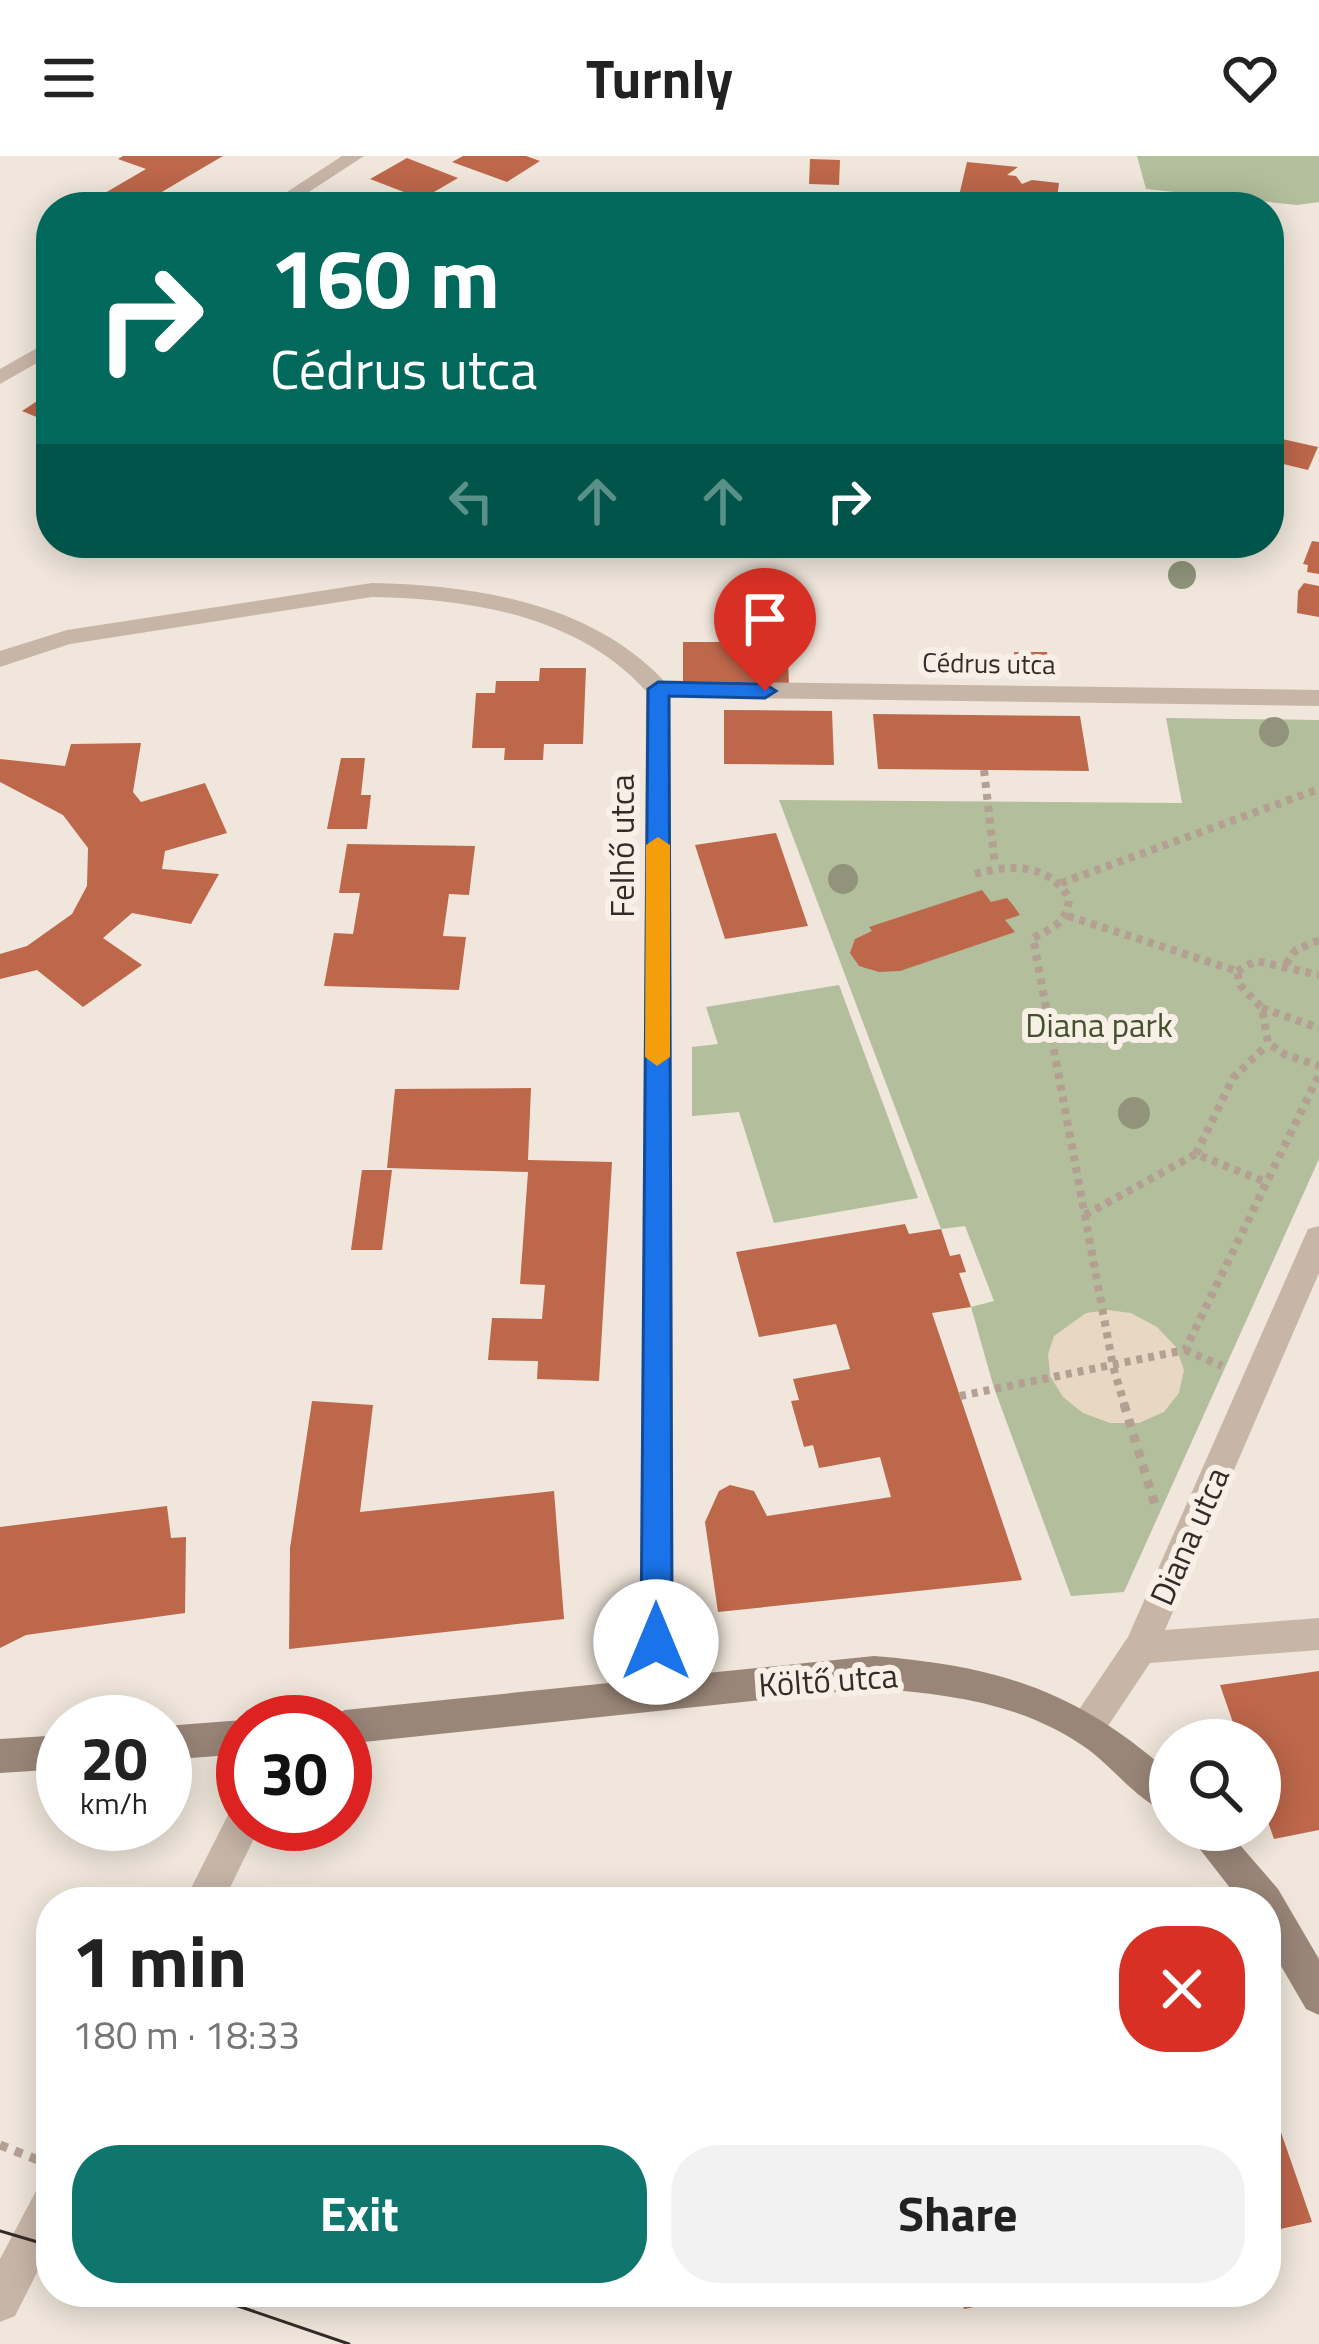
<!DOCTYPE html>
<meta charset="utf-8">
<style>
:root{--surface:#fff;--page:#f2f2f2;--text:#222;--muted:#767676;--accent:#0f766e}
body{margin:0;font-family:"Titillium Web",sans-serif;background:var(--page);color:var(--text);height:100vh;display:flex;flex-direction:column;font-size:45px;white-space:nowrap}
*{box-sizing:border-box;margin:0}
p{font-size:39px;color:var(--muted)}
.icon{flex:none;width:66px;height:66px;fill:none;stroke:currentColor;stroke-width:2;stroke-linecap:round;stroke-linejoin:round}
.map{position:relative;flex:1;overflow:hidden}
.panel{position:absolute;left:36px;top:1731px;width:1245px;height:420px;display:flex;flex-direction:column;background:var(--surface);border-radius:48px;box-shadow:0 6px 30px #0003}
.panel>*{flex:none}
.guide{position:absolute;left:36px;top:36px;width:1248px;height:366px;border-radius:48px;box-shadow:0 6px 30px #0003;background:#00695c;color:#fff;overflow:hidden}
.tools{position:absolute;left:1149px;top:1563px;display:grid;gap:24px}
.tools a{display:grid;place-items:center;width:132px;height:132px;border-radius:50%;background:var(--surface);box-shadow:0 6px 30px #0003;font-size:60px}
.speed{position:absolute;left:36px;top:1539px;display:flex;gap:24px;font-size:60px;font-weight:700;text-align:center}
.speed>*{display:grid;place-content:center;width:156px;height:156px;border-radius:50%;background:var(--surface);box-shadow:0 6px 30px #0003;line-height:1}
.speed small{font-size:30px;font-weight:400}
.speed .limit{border:18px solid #d22;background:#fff;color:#111}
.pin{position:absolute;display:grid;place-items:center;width:102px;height:102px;color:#fff;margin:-123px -51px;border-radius:50% 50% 50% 0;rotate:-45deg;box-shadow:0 0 12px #0007}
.pin .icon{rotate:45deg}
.me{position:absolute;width:132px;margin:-66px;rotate:0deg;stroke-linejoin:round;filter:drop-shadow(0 0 9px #0008)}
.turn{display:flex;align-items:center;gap:42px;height:252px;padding:0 36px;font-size:54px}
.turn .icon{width:156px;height:156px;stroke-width:2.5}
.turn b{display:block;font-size:84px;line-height:102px}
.lanes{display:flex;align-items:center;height:114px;padding:0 36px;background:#0003;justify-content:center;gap:60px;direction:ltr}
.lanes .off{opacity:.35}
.round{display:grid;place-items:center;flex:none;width:126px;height:126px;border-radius:48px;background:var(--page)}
.head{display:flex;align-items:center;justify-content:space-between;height:204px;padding:0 36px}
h1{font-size:72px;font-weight:700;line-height:90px}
.button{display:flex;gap:24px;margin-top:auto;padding:24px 36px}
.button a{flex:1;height:138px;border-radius:48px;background:var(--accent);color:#fff;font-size:48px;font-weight:700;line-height:138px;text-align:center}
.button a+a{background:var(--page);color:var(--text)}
header{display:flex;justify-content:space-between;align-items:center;height:156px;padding:0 36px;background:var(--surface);font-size:54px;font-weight:700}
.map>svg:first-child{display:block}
.green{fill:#b2be9c}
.plaza{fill:#e7d7c3}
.building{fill:#bd674b}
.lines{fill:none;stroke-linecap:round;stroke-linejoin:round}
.path-far1{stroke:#b3a092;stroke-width:8;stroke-dasharray:6 6;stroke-linecap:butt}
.path{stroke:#b3a092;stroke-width:9;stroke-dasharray:8 8;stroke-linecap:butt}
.street{fill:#c7b6a8;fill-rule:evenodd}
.secondary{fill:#9a8679;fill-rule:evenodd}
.tram{stroke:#342c28;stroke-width:3}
.tree{fill:#91947b}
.route{fill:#1a73e8;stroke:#114b97;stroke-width:3}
.slow{fill:#f59e0b}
.labels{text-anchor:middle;stroke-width:12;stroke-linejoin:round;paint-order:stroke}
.far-street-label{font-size:27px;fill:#342c28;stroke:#f8f0e7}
.street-label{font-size:33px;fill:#342c28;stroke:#f8f0e7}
.park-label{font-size:33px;fill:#44512d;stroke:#f8f0e7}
</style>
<header><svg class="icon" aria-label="menu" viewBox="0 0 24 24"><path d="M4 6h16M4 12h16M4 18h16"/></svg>Turnly<svg class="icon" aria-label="heart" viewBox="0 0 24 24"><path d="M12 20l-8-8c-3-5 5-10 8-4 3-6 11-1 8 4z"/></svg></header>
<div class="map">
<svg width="1319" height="2188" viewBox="0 0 1319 2188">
<rect width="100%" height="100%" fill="#f0e6db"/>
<g class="green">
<path d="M1137 0H1319V46L1297 49 1146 33Z"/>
<path d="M1166 562 1319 564V1003L1124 1436 1071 1440 994 1232 971 1151 994 1145 965 1070 941 1073 779 644 1182 647Z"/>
<path d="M839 829 918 1042 774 1067 739 956 692 960V891L718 888 706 851Z"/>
</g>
<path class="plaza" d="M1108 1154 1131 1157 1157 1171 1176 1191 1184 1214 1179 1237 1164 1256 1139 1267H1110L1083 1257 1063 1241 1050 1220 1048 1198 1054 1180 1086 1157Z"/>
<g class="building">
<path d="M123 0H223L160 37 187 48 183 51H81L146 13 118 3Z"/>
<path d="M463 0H526L540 5 507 26 452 6Z"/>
<path d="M407 2 458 22 422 43 370 23Z"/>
<path d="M810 3 840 4 839 29 809 28Z"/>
<path d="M967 6 1018 11 1007 19 1016 20 1022 28 1032 24 1059 27 1056 51 958 44Z"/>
<path d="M51 236V267L22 255Z"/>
<path d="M1282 283 1318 291 1308 314 1271 305Z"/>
<path d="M1312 385 1319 386V418L1307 416 1308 409 1303 408Z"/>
<path d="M829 387H881V396H830Z"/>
<path d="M921 387H972L973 397H922Z"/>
<path d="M743 419H784L789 528 683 526V486H745L744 462H726V442H743Z"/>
<path d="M1304 427 1319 430V461L1297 457 1298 435Z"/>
<path d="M1014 496H1047L1050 514H1016Z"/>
<path d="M540 512H586L583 588H544L543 604H504L505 592H472L476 537H495L496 525H539Z"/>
<path d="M724 554 832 555 834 609 724 608Z"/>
<path d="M873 558 1080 560 1089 615 878 613Z"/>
<path d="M141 587 133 636 141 646 205 627 227 677 165 695 162 713 219 718 191 768 132 757 103 782 142 809 83 851 37 814 0 823V798L27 790 72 758 87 730 88 692 63 659 0 626V603L65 610 71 588Z"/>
<path d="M341 602H365L361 639H371L367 673H327Z"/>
<path d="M776 677 808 770 725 783 695 689Z"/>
<path d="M347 688 475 690 469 739 449 738 443 780 466 781 459 834 324 830 334 777 353 778 360 737H339Z"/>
<path d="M982 734 991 746 1007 742 1013 749 1020 759 1005 764 1015 776 900 815 879 816 859 810 850 797 855 783 872 775 869 771Z"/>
<path d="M531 932 528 1004 612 1006 599 1225 537 1223 538 1205 488 1204 492 1162 542 1163 545 1129 520 1128 528 1016 387 1012 395 933Z"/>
<path d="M362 1014H392L382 1094H351Z"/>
<path d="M905 1068 909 1078 941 1073 950 1100 960 1098 966 1116 959 1117 971 1151 932 1157 1022 1424 718 1456 705 1366 719 1335 730 1329 754 1335 767 1360 891 1341 880 1301 819 1312 813 1289 804 1291 791 1245 799 1244 793 1223 850 1213 836 1168 759 1181 736 1096Z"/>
<path d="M312 1245 373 1249 360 1356 554 1335 564 1463 289 1493 290 1392Z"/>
<path d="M167 1350 171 1382 186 1381 185 1457 26 1479 0 1492V1371Z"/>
<path d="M1319 1515V1674L1274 1683 1260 1643V1584H1239L1220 1529Z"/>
<path d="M1266 1933 1312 2066 1266 2076Z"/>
<path d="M425 2136H496V2139L425 2146Z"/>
<path d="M960 2136H1039V2138L964 2153Z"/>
</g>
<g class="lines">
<g class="path-far1">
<path d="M984 614 995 709"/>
<path d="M975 718C1011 708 1048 707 1069 742 1068 766 1053 772 1033 782L1113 1210 1125 1251"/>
<path d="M1061 727 1319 633"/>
<path d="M1068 760 1237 815 1240 829 1262 852 1268 887 1284 898 1319 910"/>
<path d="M1286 808 1296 794 1319 784"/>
<path d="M1237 815 1256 805 1319 819"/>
<path d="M1262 852 1319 872"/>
<path d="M1196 998 1233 922 1267 889"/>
<path d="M1085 1059 1196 998 1268 1027"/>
<path d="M1185 1194 1222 1210"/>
<path d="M960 1240 1185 1194 1319 919"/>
</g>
<g class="path">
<path d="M1124 1248 1155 1349"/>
<path d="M0 1989 38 2004"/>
</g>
<g class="street">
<path d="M342 0H364L286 51H264Z"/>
<path d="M51 184V199L0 228V213Z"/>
<path d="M372 427C475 429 591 447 664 525L1319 534V550L670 541 674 1539 669 1551 657 1555 645 1551 640 1539 646 535C577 459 470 443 372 441L70 488 0 511V495L67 474Z"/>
<path d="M1319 1070V1117L1165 1474 1319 1462V1494L1150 1507 1100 1582 1088 1587 1076 1582 1070 1570 1076 1558 1128 1481 1304 1082 1308 1073Z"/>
<path d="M243 1649V1668H261L223 1746H184L230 1655Z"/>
<path d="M51 2027V2089L15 2160 0 2166V2103L37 2033Z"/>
</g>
<g class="secondary">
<path d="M874 1500C998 1510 1076 1534 1170 1617V1658C1139 1646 1115 1614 1089 1594 1024 1547 951 1539 874 1532L345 1588V1566H330L333 1559 345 1554Z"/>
<path d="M243 1564 247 1566H243V1598L165 1604V1570Z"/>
<path d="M63 1579V1613L0 1617V1583Z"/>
<path d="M1185 1674H1227L1278 1733 1319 1803V1859L1306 1853 1266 1784V1746H1241Z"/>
</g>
<g class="tram">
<path d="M0 2075 51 2090"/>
<path d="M197 2136 349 2188"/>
</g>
</g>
<g class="tree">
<circle cx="1182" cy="419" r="14"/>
<circle cx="1274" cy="576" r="15"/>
<circle cx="843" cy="723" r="15"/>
<circle cx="1134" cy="957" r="16"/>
</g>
<path class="route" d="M658 526 765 528 776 535 765 542 669 540 672 1486 667 1496 656 1500 645 1496 641 1486 648 533Z"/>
<path class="slow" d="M658 681 670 689V901L657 910 645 901 646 689Z"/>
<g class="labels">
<g class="far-street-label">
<text transform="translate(989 508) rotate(1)" y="9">Cédrus utca</text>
</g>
<g class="street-label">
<text transform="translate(622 690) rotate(-90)" y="12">Felhő utca</text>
<text transform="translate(1189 1380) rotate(-66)" y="12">Diana utca</text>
<text transform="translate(828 1524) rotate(-4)" y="12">Költő utca</text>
</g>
<g class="park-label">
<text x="1099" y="881">Diana park</text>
</g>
</g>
</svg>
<div class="tools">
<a><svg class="icon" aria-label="search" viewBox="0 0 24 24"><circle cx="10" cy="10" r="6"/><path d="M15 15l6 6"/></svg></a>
</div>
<div class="speed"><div>20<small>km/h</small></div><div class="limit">30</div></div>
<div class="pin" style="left:765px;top:535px;background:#d93025"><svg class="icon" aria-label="arrive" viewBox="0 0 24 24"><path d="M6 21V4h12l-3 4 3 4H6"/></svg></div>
<svg class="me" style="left:656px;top:1486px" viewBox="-20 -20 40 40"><circle r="19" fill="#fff"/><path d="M0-13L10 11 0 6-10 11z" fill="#1a73e8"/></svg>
<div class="guide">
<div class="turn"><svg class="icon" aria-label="right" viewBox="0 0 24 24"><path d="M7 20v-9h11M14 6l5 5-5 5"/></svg><div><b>160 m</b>Cédrus utca</div></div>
<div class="lanes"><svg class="icon off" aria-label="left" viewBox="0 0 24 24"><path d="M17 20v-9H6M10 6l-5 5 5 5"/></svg><svg class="icon off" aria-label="ahead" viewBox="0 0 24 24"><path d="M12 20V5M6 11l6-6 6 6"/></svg><svg class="icon off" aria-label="ahead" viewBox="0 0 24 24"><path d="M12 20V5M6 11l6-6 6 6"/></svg><svg class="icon" aria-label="right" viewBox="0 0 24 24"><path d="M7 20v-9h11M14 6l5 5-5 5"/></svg></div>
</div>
<section class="panel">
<div class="head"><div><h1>1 min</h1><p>180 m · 18:33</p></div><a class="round" style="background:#d93025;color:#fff"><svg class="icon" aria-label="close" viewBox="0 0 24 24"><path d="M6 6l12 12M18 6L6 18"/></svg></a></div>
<div class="button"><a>Exit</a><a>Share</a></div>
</section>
</div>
